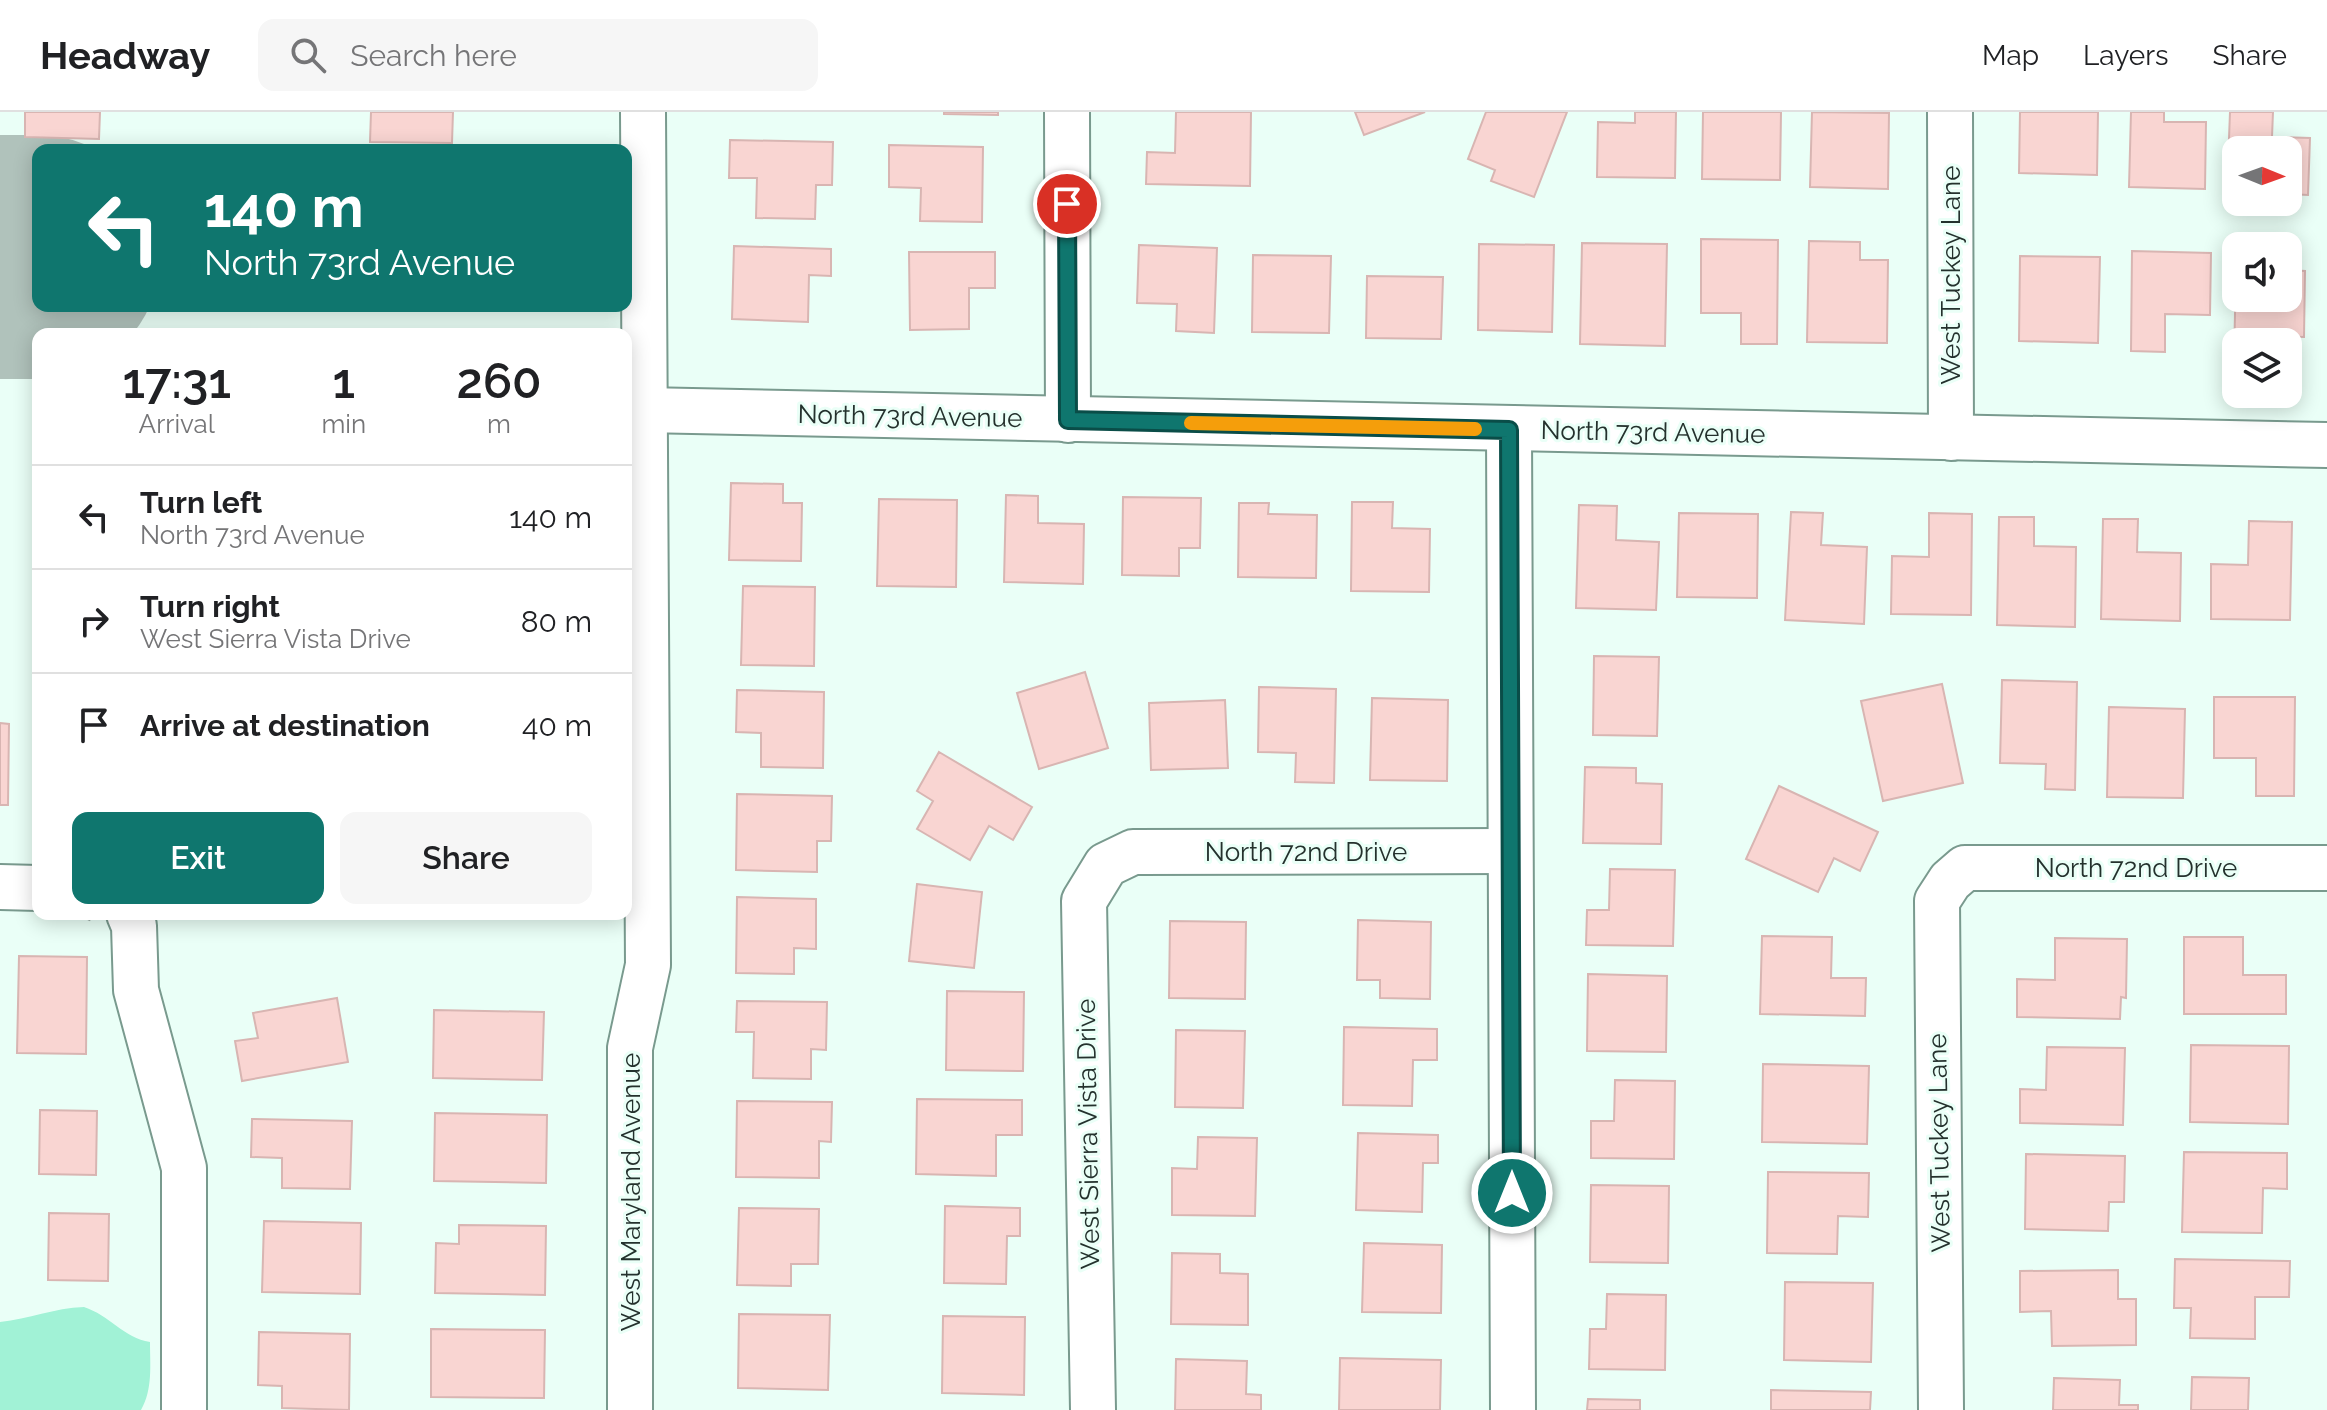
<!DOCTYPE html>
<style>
:root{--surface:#fff;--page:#f6f6f6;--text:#202124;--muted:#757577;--line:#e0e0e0;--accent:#0f766e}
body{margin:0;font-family:Raleway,sans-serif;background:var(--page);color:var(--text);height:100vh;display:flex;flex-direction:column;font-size:30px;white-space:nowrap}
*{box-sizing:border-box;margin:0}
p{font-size:26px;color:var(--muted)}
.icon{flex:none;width:44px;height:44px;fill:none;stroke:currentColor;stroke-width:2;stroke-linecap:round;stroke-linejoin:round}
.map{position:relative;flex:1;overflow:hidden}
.drawer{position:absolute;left:32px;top:216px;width:600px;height:592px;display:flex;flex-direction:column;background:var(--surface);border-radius:16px;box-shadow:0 4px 20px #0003}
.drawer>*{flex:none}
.top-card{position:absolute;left:32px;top:32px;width:600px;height:168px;border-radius:16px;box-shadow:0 4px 20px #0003;background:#0f766e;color:#fff;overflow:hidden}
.needle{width:52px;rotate:91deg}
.buttons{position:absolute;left:2222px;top:24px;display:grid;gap:16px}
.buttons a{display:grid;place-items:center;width:80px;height:80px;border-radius:16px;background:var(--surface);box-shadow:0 4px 20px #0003;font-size:40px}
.pin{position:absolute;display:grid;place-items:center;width:68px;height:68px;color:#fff;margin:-34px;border:4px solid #fff;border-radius:50%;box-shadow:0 2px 8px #0007}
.me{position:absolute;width:88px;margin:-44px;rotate:0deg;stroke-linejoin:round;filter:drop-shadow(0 0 6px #0008)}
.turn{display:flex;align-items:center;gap:28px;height:168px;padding:0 40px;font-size:36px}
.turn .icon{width:104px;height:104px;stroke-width:2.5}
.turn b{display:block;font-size:56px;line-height:68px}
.eta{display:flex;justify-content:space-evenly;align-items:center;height:136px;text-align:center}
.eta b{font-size:48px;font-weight:600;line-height:56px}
.cta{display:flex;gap:16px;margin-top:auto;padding:16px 40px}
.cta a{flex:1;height:92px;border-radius:16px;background:var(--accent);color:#fff;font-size:32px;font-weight:600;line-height:92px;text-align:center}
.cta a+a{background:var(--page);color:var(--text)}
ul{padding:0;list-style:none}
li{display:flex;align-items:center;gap:24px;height:104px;padding:0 40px;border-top:2px solid var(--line)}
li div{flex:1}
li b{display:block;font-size:30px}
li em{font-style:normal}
header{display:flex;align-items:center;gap:48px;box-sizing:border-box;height:112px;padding:0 40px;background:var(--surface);border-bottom:2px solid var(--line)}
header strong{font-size:38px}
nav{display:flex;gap:44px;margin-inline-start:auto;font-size:28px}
.search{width:560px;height:72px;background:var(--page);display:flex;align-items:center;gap:20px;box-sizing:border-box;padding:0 28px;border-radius:16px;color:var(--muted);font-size:30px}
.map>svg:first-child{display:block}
.green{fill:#a1f2d6}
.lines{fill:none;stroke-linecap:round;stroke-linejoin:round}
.runway{stroke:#b0c2bb;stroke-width:244}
.building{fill:#f9d5d2;stroke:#d8b5b2;stroke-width:2}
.minor-casing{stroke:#799a8e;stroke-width:48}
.path{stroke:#9eb0aa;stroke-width:5;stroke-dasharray:4 4;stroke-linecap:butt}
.minor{stroke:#fff;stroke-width:44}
.route-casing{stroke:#0a4d48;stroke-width:20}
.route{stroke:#0f766e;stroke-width:14}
.slow{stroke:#f59e0b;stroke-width:14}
.labels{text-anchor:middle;stroke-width:6;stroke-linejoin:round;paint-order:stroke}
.street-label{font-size:26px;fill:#24312d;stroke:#eafff7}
</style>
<header>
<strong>Headway</strong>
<div class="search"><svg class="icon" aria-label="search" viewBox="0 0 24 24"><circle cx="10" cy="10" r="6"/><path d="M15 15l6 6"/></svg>Search here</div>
<nav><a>Map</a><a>Layers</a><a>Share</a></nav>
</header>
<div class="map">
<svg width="2327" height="1298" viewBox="0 0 2327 1298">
<rect width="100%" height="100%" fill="#eafff7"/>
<path class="green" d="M84 1195C109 1203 124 1226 150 1230 150 1253 153 1277 141 1298H0V1210C29 1207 54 1196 84 1195Z"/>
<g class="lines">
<path class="runway" d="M0 145H38"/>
</g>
<g class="building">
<path d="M25 0H100L99 27 25 25Z"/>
<path d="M371 0H453L452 31 370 30Z"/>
<path d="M944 0H998V3L944 2Z"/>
<path d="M1176 0H1251L1250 74 1146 72 1147 40 1175 41Z"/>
<path d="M1355 0H1425L1364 23Z"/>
<path d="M1486 0H1567L1534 85 1491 69 1495 58 1468 47Z"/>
<path d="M1635 0H1676L1675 66 1597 65 1598 10 1635 11Z"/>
<path d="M1703 0H1781L1780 68 1702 67Z"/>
<path d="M1812 0 1889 1 1888 77 1810 75Z"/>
<path d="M2020 0H2098L2097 63 2019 61Z"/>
<path d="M2131 0H2164V10H2206L2205 77 2129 75Z"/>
<path d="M2230 0H2273L2272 25 2310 26 2308 83 2288 82V38H2236V81L2227 80Z"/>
<path d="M730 28 833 30 832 73H816L815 107 756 106 757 66H729Z"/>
<path d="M889 33 983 35 982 110 920 109 921 76 889 75Z"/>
<path d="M1701 127 1778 128 1777 232H1741V201H1701Z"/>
<path d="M1809 129 1860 130V148H1888L1887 231 1807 230Z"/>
<path d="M1582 131 1667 132 1665 234 1580 232Z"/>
<path d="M1479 132 1554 133 1552 220 1478 218Z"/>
<path d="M1139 133 1217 136 1214 221 1176 219 1177 192 1137 191Z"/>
<path d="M734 134 831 137V164L809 163 808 210 732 207Z"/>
<path d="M2132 139 2211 141 2210 203 2165 202V240L2131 239Z"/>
<path d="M909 140H995V176H969V217L910 218Z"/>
<path d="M1253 143 1331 144 1329 221 1252 220Z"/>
<path d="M2020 144 2100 145 2098 231 2019 229Z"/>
<path d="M2236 157V186H2288V158L2305 159 2304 225 2273 224V230H2236L2234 247Z"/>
<path d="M1367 164 1443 165 1441 227 1366 226Z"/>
<path d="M731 371 783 372V391H802L801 449 729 448Z"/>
<path d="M1006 383 1038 384V411L1084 412 1083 472 1004 470Z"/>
<path d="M1123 385 1201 386 1200 436H1179V464L1122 463Z"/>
<path d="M879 387 957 388 956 475 877 474Z"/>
<path d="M1352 390H1393L1392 416 1430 417 1429 480 1351 479Z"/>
<path d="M1239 391H1269L1268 402 1317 403 1316 466 1238 465Z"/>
<path d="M1579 393 1617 394 1616 428 1659 430 1656 498 1576 496Z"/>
<path d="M1791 400 1823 401 1821 433 1867 435 1864 512 1785 508Z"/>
<path d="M1679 401 1758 402 1757 486 1677 485Z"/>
<path d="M1929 401 1972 402 1971 503 1891 502 1892 444 1929 445Z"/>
<path d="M1999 405H2034V434L2076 435 2075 515 1997 513Z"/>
<path d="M2103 407H2138L2137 440 2181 441 2180 509 2101 507Z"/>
<path d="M2249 409 2292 410 2290 508 2211 507V452L2248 453Z"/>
<path d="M743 474 815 475 814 554 741 553Z"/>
<path d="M1594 544 1659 545 1657 624 1593 623Z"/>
<path d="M1085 560 1108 636 1039 657 1017 581Z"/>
<path d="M2002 568 2077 570 2075 678 2045 677 2046 652 2000 651Z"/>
<path d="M1942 572 1963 671 1883 689 1861 589Z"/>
<path d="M1259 575 1336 577 1334 671 1295 670 1296 641 1258 640Z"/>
<path d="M737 578 824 580 823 656 761 655V621L736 620Z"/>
<path d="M2214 585H2295L2294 684H2256V646H2214Z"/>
<path d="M1372 586 1448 588 1447 669 1370 668Z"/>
<path d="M1225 588 1228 656 1151 658 1149 591Z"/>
<path d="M2109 595 2185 597 2183 686 2107 685Z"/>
<path d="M0 611 9 612 8 693H0Z"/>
<path d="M939 640 1032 695 1013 728 989 714 970 748 917 717 933 689 917 679Z"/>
<path d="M1585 655 1636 656V671L1662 672 1661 732 1583 731Z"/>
<path d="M1779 674 1878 720 1860 759 1834 746 1818 780 1746 747Z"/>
<path d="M737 682 832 684 831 729H817V760L736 758Z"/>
<path d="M1610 757 1675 758 1673 834 1586 833 1587 798H1609Z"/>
<path d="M917 772 982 780 974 856 909 849Z"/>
<path d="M737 785 816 787V837L794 836V862L736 861Z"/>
<path d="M1358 808 1431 810 1430 887 1380 886V868H1357Z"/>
<path d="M1170 809 1246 810 1245 887 1169 886Z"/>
<path d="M1762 824 1832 825 1831 866H1866L1865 904 1760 902Z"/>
<path d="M2184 825H2243V863H2286V902H2184Z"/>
<path d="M2055 826 2127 827 2126 886 2121 885 2120 907 2017 905V867L2055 868Z"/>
<path d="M19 844 87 845 86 942 17 941Z"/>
<path d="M1588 862 1667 864 1666 940 1587 939Z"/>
<path d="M947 879 1024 880 1023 959 946 958Z"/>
<path d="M337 886 348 950 242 969 235 929 258 926 253 901Z"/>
<path d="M737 889 827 890 826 938 811 937V967L753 966 754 920H736Z"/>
<path d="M434 898 544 900 542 968 433 966Z"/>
<path d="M1344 915 1437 917V948H1413L1412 994 1343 993Z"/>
<path d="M1176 918 1245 919 1243 996 1175 995Z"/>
<path d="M2191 933 2289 934 2288 1012 2190 1010Z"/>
<path d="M2047 935 2125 936 2123 1013 2020 1011V977L2046 978Z"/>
<path d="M1763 952 1869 954 1867 1032 1762 1030Z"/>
<path d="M1615 968 1675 969 1674 1047 1591 1046V1009H1614Z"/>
<path d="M917 987 1022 988V1023H996V1064L916 1062Z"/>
<path d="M737 989 832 990 831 1030 819 1029V1066L736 1065Z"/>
<path d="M40 998 97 999 96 1063 39 1062Z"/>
<path d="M435 1001 547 1003 546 1071 434 1069Z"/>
<path d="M252 1007 352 1009 350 1077 282 1076V1046L251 1045Z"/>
<path d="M1358 1021 1438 1023V1051H1423L1422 1100 1356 1098Z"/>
<path d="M1198 1025 1257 1026 1255 1104 1172 1103V1056L1197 1057Z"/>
<path d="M2184 1040 2287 1041V1077L2263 1076 2262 1121 2182 1120Z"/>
<path d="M2026 1042 2125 1044 2124 1090H2109L2108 1119 2025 1117Z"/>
<path d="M1768 1060 1869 1061 1868 1105 1838 1104 1837 1142 1767 1141Z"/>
<path d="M1591 1073 1669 1074 1668 1151 1590 1150Z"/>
<path d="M945 1094 1020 1096V1124H1007L1006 1172 944 1171Z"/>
<path d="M739 1096 819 1097 818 1152H791V1174L737 1173Z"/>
<path d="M49 1101 109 1102 108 1169 48 1168Z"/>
<path d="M264 1109 361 1111 360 1182 262 1180Z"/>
<path d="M459 1113 546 1114 545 1183 435 1181 436 1131 459 1132Z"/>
<path d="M1364 1131 1442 1133 1441 1201 1362 1200Z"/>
<path d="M1172 1141 1220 1142V1161L1248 1162V1213L1171 1212Z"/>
<path d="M2175 1147 2290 1149 2289 1185H2255V1227L2190 1226 2191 1196H2174Z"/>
<path d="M2118 1158V1187H2136V1233L2052 1234 2051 1199 2020 1200V1159Z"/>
<path d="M1785 1170 1873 1171 1871 1250 1784 1248Z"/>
<path d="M1607 1182 1666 1183 1665 1258 1589 1257 1590 1217H1606Z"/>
<path d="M739 1202 830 1203 828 1278 738 1276Z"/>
<path d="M943 1204 1025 1205 1024 1283 942 1281Z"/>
<path d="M431 1217 545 1218 544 1286 431 1285Z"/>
<path d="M259 1220 350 1222 349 1298 282 1296V1274L258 1273Z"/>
<path d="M1340 1246 1441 1248 1440 1298H1339Z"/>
<path d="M1176 1247 1247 1249 1246 1282 1261 1283V1298H1175Z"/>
<path d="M2192 1265 2249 1266 2248 1298H2191Z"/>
<path d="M2054 1266 2120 1268 2119 1293H2138V1298H2053Z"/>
<path d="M1771 1278 1871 1280 1870 1298H1771Z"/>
<path d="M1588 1287 1640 1288V1298H1587Z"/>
</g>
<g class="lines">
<g class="minor-casing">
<g id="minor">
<path d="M1067 0 1068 308"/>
<path d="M1950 0 1951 326"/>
<path d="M644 298 2327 333"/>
<path d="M1509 318 1513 1298"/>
<path d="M0 775 38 776"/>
<path d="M129 802 134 814 136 878 184 1056V1298"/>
<path d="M630 1298V936L648 853 643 0"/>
<path d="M1093 1298 1084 789 1106 753 1133 740 1509 739"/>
<path d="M1941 1298 1937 789 1950 769 1965 756H2327"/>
</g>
</g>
<path class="path" d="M65 803 84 804 91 807"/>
<use href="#minor" class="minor"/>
</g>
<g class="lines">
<g class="route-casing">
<path id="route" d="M1067 92 1068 308 1509 318 1512 1081"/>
</g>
<use href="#route" class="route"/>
<path class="slow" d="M1191 311 1475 317"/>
</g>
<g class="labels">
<g class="street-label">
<text transform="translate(1951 163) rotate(-90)" y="9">West Tuckey Lane</text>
<text transform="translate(910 304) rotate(1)" y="9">North 73rd Avenue</text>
<text transform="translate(1653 320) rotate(1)" y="9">North 73rd Avenue</text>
<text x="1306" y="749">North 72nd Drive</text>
<text x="2136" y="765">North 72nd Drive</text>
<text transform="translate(1088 1022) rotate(-91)" y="9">West Sierra Vista Drive</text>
<text transform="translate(1939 1031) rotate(-91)" y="9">West Tuckey Lane</text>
<text transform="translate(631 1080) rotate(-90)" y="9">West Maryland Avenue</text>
</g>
</g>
</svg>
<div class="buttons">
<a><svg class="needle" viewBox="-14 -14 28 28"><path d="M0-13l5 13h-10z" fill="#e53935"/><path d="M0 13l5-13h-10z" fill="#757577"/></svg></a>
<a><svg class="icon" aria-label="sound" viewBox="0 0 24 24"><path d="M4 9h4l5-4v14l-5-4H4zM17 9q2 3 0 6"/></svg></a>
<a><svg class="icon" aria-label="layers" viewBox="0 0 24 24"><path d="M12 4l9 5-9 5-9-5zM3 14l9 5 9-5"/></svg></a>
</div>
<div class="pin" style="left:1067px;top:92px;background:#d93025"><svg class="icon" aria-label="arrive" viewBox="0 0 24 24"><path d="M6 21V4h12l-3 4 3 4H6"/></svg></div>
<svg class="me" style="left:1512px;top:1081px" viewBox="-20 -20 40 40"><circle r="17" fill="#0f766e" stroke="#fff" stroke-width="3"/><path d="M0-11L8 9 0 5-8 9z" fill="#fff"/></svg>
<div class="top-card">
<div class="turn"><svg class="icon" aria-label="left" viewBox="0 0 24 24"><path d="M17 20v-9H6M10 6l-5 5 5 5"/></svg><div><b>140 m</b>North 73rd Avenue</div></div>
</div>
<section class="drawer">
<div class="eta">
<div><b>17:31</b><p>Arrival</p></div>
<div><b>1</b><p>min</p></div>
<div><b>260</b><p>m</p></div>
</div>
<ul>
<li><svg class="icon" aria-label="left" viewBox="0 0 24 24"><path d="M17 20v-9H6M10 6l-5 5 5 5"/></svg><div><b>Turn left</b><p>North 73rd Avenue</p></div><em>140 m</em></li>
<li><svg class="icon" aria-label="right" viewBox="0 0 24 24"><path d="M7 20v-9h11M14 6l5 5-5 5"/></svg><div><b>Turn right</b><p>West Sierra Vista Drive</p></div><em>80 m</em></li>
<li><svg class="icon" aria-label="arrive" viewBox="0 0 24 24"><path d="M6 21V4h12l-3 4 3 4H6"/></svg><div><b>Arrive at destination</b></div><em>40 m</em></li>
</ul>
<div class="cta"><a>Exit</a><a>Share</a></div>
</section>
</div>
